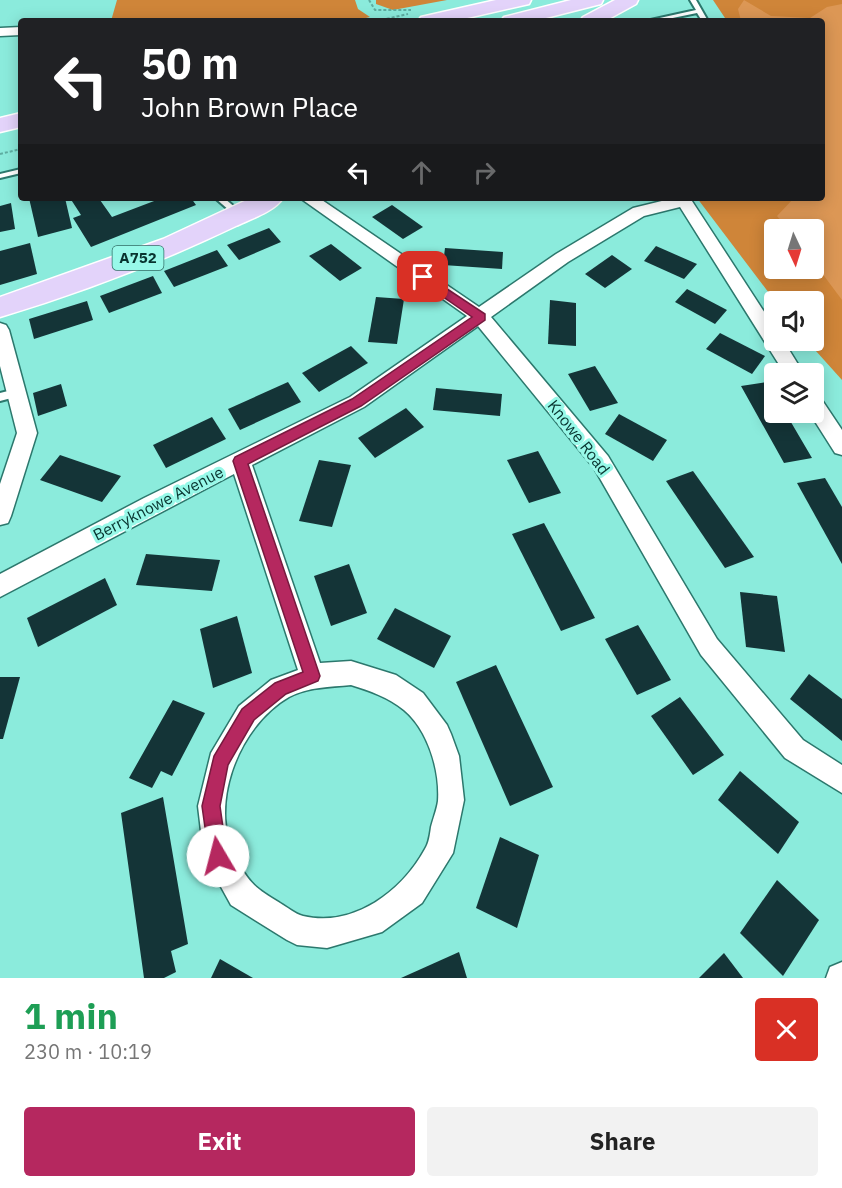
<!DOCTYPE html>
<meta charset="utf-8">
<style>
:root{--surface:#fff;--page:#f2f2f2;--text:#222;--muted:#767676;--accent:#b5285f}
body{margin:0;font-family:"IBM Plex Sans",sans-serif;background:var(--page);color:var(--text);height:100vh;display:flex;flex-direction:column;font-size:22px;white-space:nowrap}
*{box-sizing:border-box;margin:0}
p{font-size:20px;color:var(--muted)}
.icon{flex:none;width:33px;height:33px;fill:none;stroke:currentColor;stroke-width:2;stroke-linecap:round;stroke-linejoin:round}
.map{position:relative;height:978px;overflow:hidden}
.panel{display:flex;flex-direction:column;background:var(--surface);flex:1}
.panel>*{flex:none}
.hud{position:absolute;left:18px;top:18px;width:807px;height:183px;border-radius:6px;box-shadow:0 3px 15px #0003;background:#202124;color:#fff;overflow:hidden}
.needle{width:39px;rotate:176deg}
.fabs{position:absolute;left:764px;top:219px;display:grid;gap:12px}
.fabs a{display:grid;place-items:center;width:60px;height:60px;border-radius:6px;background:var(--surface);box-shadow:0 3px 15px #0003;font-size:30px}
.pin{position:absolute;display:grid;place-items:center;width:51px;height:51px;color:#fff;margin:-26px;border-radius:12px;box-shadow:0 3px 9px #0006}
.me{position:absolute;width:66px;margin:-33px;rotate:352deg;stroke-linejoin:round;filter:drop-shadow(0 0 4px #0008)}
.turn{display:flex;align-items:center;gap:21px;height:126px;padding:0 24px;font-size:27px}
.turn .icon{width:78px;height:78px;stroke-width:2.5}
.turn b{display:block;font-size:42px;line-height:51px}
.lanes{display:flex;align-items:center;height:57px;padding:0 24px;background:#0003;justify-content:center;gap:30px;direction:ltr}
.lanes .off{opacity:.35}
.round{display:grid;place-items:center;flex:none;width:63px;height:63px;border-radius:6px;background:var(--page)}
.headline{display:flex;align-items:center;justify-content:space-between;height:102px;padding:0 24px}
h1{font-size:36px;font-weight:800;line-height:45px;color:#1e9e55}
.button{display:flex;gap:12px;margin-top:auto;padding:12px 24px}
.button a{flex:1;height:69px;border-radius:6px;background:var(--accent);color:#fff;font-size:24px;font-weight:800;line-height:69px;text-align:center}
.button a+a{background:var(--page);color:var(--text)}
.map>svg:first-child{display:block}
.green{fill:#dc9755}
.forest{fill:#cf8539}
.building{fill:#143437}
.lines{fill:none;stroke-linecap:round;stroke-linejoin:round}
.lane-casing{stroke:#2c786d;stroke-width:4}
.street-casing{stroke:#2c786d;stroke-width:3}
.primary-casing{stroke:#fff;stroke-width:3}
.path{stroke:#5eada1;stroke-width:2;stroke-dasharray:3 2;stroke-linecap:butt}
.lane{fill:#fff;fill-rule:evenodd}
.street{fill:#fff;fill-rule:evenodd}
.primary{fill:#e3d3fa;fill-rule:evenodd}
.route{fill:#b5285f;stroke:#761a3e;stroke-width:1.5}
.labels{text-anchor:middle;stroke-width:6;stroke-linejoin:round;paint-order:stroke}
.shield{fill:#98f9e9;stroke:#336f67;stroke-width:1.5}
.shield-label{font-size:15px;font-weight:bold;fill:#08342f}
.street-label{font-size:16px;fill:#08342f;stroke:#98f9e9}
</style>
<div class="map">
<svg width="842" height="978" viewBox="0 0 842 978">
<rect width="100%" height="100%" fill="#8bebdc"/>
<path class="green" d="M720 0H842V345L813 302V230H774L749 198H822V21H732Z"/>
<g class="forest">
<path d="M117 0H355L358 9 370 17 354 21H111Z"/>
<path d="M376 0H447L393 10 376 4Z"/>
<path d="M713 0H744L738 9 741 21H727Z"/>
<path d="M744 0H842V4L827 7 810 18 771 16Z"/>
<path d="M697 198H794L777 216 788 229 774 230V268H813V261L842 300V380L807 341 813 340V302L775 301Z"/>
</g>
<g class="building">
<path d="M29 198H65L72 228 38 237Z"/>
<path d="M70 198H104L100 200 112 217 162 198H191L196 205 91 247 73 218 81 215Z"/>
<path d="M11 203 15 229 0 232V206Z"/>
<path d="M392 205 423 227 403 239 372 217Z"/>
<path d="M269 228 281 242 239 260 227 245Z"/>
<path d="M30 243 37 274 0 285V251Z"/>
<path d="M331 244 362 268 340 281 309 256Z"/>
<path d="M656 246 697 264 684 279 644 261Z"/>
<path d="M445 248 503 252 502 269 443 265Z"/>
<path d="M217 250 228 266 174 287 164 271Z"/>
<path d="M612 255 632 269 605 288 585 274Z"/>
<path d="M153 276 162 293 109 313 100 296Z"/>
<path d="M687 289 727 310 715 324 675 302Z"/>
<path d="M376 297 404 299 397 344 368 342Z"/>
<path d="M550 300 576 303V346L548 344Z"/>
<path d="M87 301 93 320 34 339 29 319Z"/>
<path d="M720 333 765 356 752 374 706 349Z"/>
<path d="M351 346 368 363 319 392 302 373Z"/>
<path d="M595 366 618 403 590 411 568 374Z"/>
<path d="M288 382 301 402 240 430 228 409Z"/>
<path d="M767 382 774 394V412H785L812 458 784 463 741 386Z"/>
<path d="M61 384 67 406 38 416 33 393Z"/>
<path d="M436 388 502 394 500 416 433 410Z"/>
<path d="M406 408 424 427 375 458 358 438Z"/>
<path d="M619 414 667 440 653 461 605 434Z"/>
<path d="M212 417 226 439 166 468 153 445Z"/>
<path d="M538 451 561 493 529 503 507 460Z"/>
<path d="M60 455 121 476 102 502 40 480Z"/>
<path d="M319 460 351 465 332 527 299 521Z"/>
<path d="M693 471 754 557 725 568 666 481Z"/>
<path d="M825 478 842 507V564L797 483Z"/>
<path d="M544 523 595 618 561 631 512 534Z"/>
<path d="M146 554 220 560 212 591 136 585Z"/>
<path d="M349 564 367 613 331 626 314 576Z"/>
<path d="M105 578 117 605 38 647 27 618Z"/>
<path d="M740 592 777 596 785 652 746 647Z"/>
<path d="M395 608 451 636 434 668 377 639Z"/>
<path d="M237 616 252 673 213 688 200 629Z"/>
<path d="M638 625 671 680 637 695 605 639Z"/>
<path d="M496 665 553 787 510 806 456 682Z"/>
<path d="M809 674 842 699V741L790 699Z"/>
<path d="M0 677H20L3 739H0Z"/>
<path d="M680 697 724 755 693 775 651 716Z"/>
<path d="M173 700 205 713 172 776 161 771 152 788 129 778Z"/>
<path d="M740 771 799 822 778 854 718 800Z"/>
<path d="M163 797 188 944 171 951 176 972 164 978H144L121 813Z"/>
<path d="M500 837 539 855 517 928 476 908Z"/>
<path d="M777 880 819 920 783 976 740 933Z"/>
<path d="M459 952 467 978H401Z"/>
<path d="M724 953 743 978H699Z"/>
<path d="M220 959 253 978H211Z"/>
</g>
<g class="lines">
<g class="lane-casing">
<g id="lane">
<path d="M690 0H696L708 21H702L697 13 658 21H646L696 10Z"/>
<path d="M21 169V173L0 178V174Z"/>
<path d="M215 198H224L244 215 240 218 237 217Z"/>
<path d="M16 389 21 393 19 396 0 401V393Z"/>
</g>
</g>
<g class="street-casing">
<g id="street">
<path d="M21 27V35L0 36V28Z"/>
<path d="M300 198H319L479 307 556 254 633 208 674 198H690L774 327V340H783L804 374H785L680 207 644 216 568 262 491 317 608 456 717 639 803 740 842 765V793L785 758 701 655 594 468 478 326 364 407 252 465 320 663 351 661 396 675 423 693 447 725 451 734 459 756 464 800 453 853 422 903 382 932 327 948 297 945 287 940 231 905 204 856 198 806 211 753 239 706 271 680 298 670 234 474 0 597V574L144 498 350 397 467 316ZM351 685C370 691 388 697 404 710 428 730 440 770 438 801 437 809 433 819 431 827 430 834 429 843 425 849 402 891 354 928 303 916 295 914 287 907 280 903 257 889 252 886 238 863 206 810 237 727 289 697 308 687 330 687 351 685Z"/>
<path d="M0 323 6 325 9 330 37 433 11 516 8 523 0 525V484L17 433 0 366Z"/>
<path d="M813 394 820 397 842 430V455L835 453 809 412H813Z"/>
<path d="M842 962V978H826L830 967Z"/>
</g>
</g>
<g class="primary-casing">
<g id="primary">
<path d="M496 0H531L529 4 454 21H418L421 17Z"/>
<path d="M571 0H603L601 4 534 21H501L504 17Z"/>
<path d="M615 0H638L636 4 605 21H580L583 17Z"/>
<path d="M21 113V127L0 132V118Z"/>
<path d="M251 198H283C275 211 251 219 236 226 161 262 80 293 0 317V297L163 239Z"/>
</g>
</g>
<g class="path">
<path d="M369 0 375 10H411"/>
<path d="M377 21 408 14"/>
<path d="M0 154 21 149"/>
</g>
<use href="#lane" class="lane"/>
<use href="#street" class="street"/>
<use href="#primary" class="primary"/>
</g>
<path class="route" d="M423 273 485 314V320L361 406 248 464 320 676 318 681 286 694 254 720 228 765 220 806 227 856 225 863 218 866 212 863 209 856 202 806 214 756 242 709 275 683 303 672 233 461 235 457 352 399 472 317 419 280V275Z"/>
<g class="labels">
<rect class="shield" x="112.5" y="246" width="51" height="24" rx="4.5"/>
<g class="shield-label">
<text x="138" y="263">A752</text>
</g>
<g class="street-label">
<text transform="translate(579 437) rotate(52)" y="6">Knowe Road</text>
<text transform="translate(158 503) rotate(-27)" y="6">Berryknowe Avenue</text>
</g>
</g>
</svg>
<div class="fabs">
<a><svg class="needle" viewBox="-14 -14 28 28"><path d="M0-13l5 13h-10z" fill="#e53935"/><path d="M0 13l5-13h-10z" fill="#767676"/></svg></a>
<a><svg class="icon" aria-label="sound" viewBox="0 0 24 24"><path d="M4 9h4l5-4v14l-5-4H4zM17 9q2 3 0 6"/></svg></a>
<a><svg class="icon" aria-label="layers" viewBox="0 0 24 24"><path d="M12 4l9 5-9 5-9-5zM3 14l9 5 9-5"/></svg></a>
</div>
<div class="pin" style="left:423px;top:277px;background:#d93025"><svg class="icon" aria-label="arrive" viewBox="0 0 24 24"><path d="M6 21V4h12l-3 4 3 4H6"/></svg></div>
<svg class="me" style="left:218px;top:856px" viewBox="-20 -20 40 40"><circle r="19" fill="#fff"/><path d="M0-13L10 11 0 6-10 11z" fill="#b5285f"/></svg>
<div class="hud">
<div class="turn"><svg class="icon" aria-label="left" viewBox="0 0 24 24"><path d="M17 20v-9H6M10 6l-5 5 5 5"/></svg><div><b>50 m</b>John Brown Place</div></div>
<div class="lanes"><svg class="icon" aria-label="left" viewBox="0 0 24 24"><path d="M17 20v-9H6M10 6l-5 5 5 5"/></svg><svg class="icon off" aria-label="ahead" viewBox="0 0 24 24"><path d="M12 20V5M6 11l6-6 6 6"/></svg><svg class="icon off" aria-label="right" viewBox="0 0 24 24"><path d="M7 20v-9h11M14 6l5 5-5 5"/></svg></div>
</div>
</div>
<section class="panel">
<div class="headline"><div><h1>1 min</h1><p>230 m · 10:19</p></div><a class="round" style="background:#d93025;color:#fff"><svg class="icon" aria-label="close" viewBox="0 0 24 24"><path d="M6 6l12 12M18 6L6 18"/></svg></a></div>
<div class="button"><a>Exit</a><a>Share</a></div>
</section>
